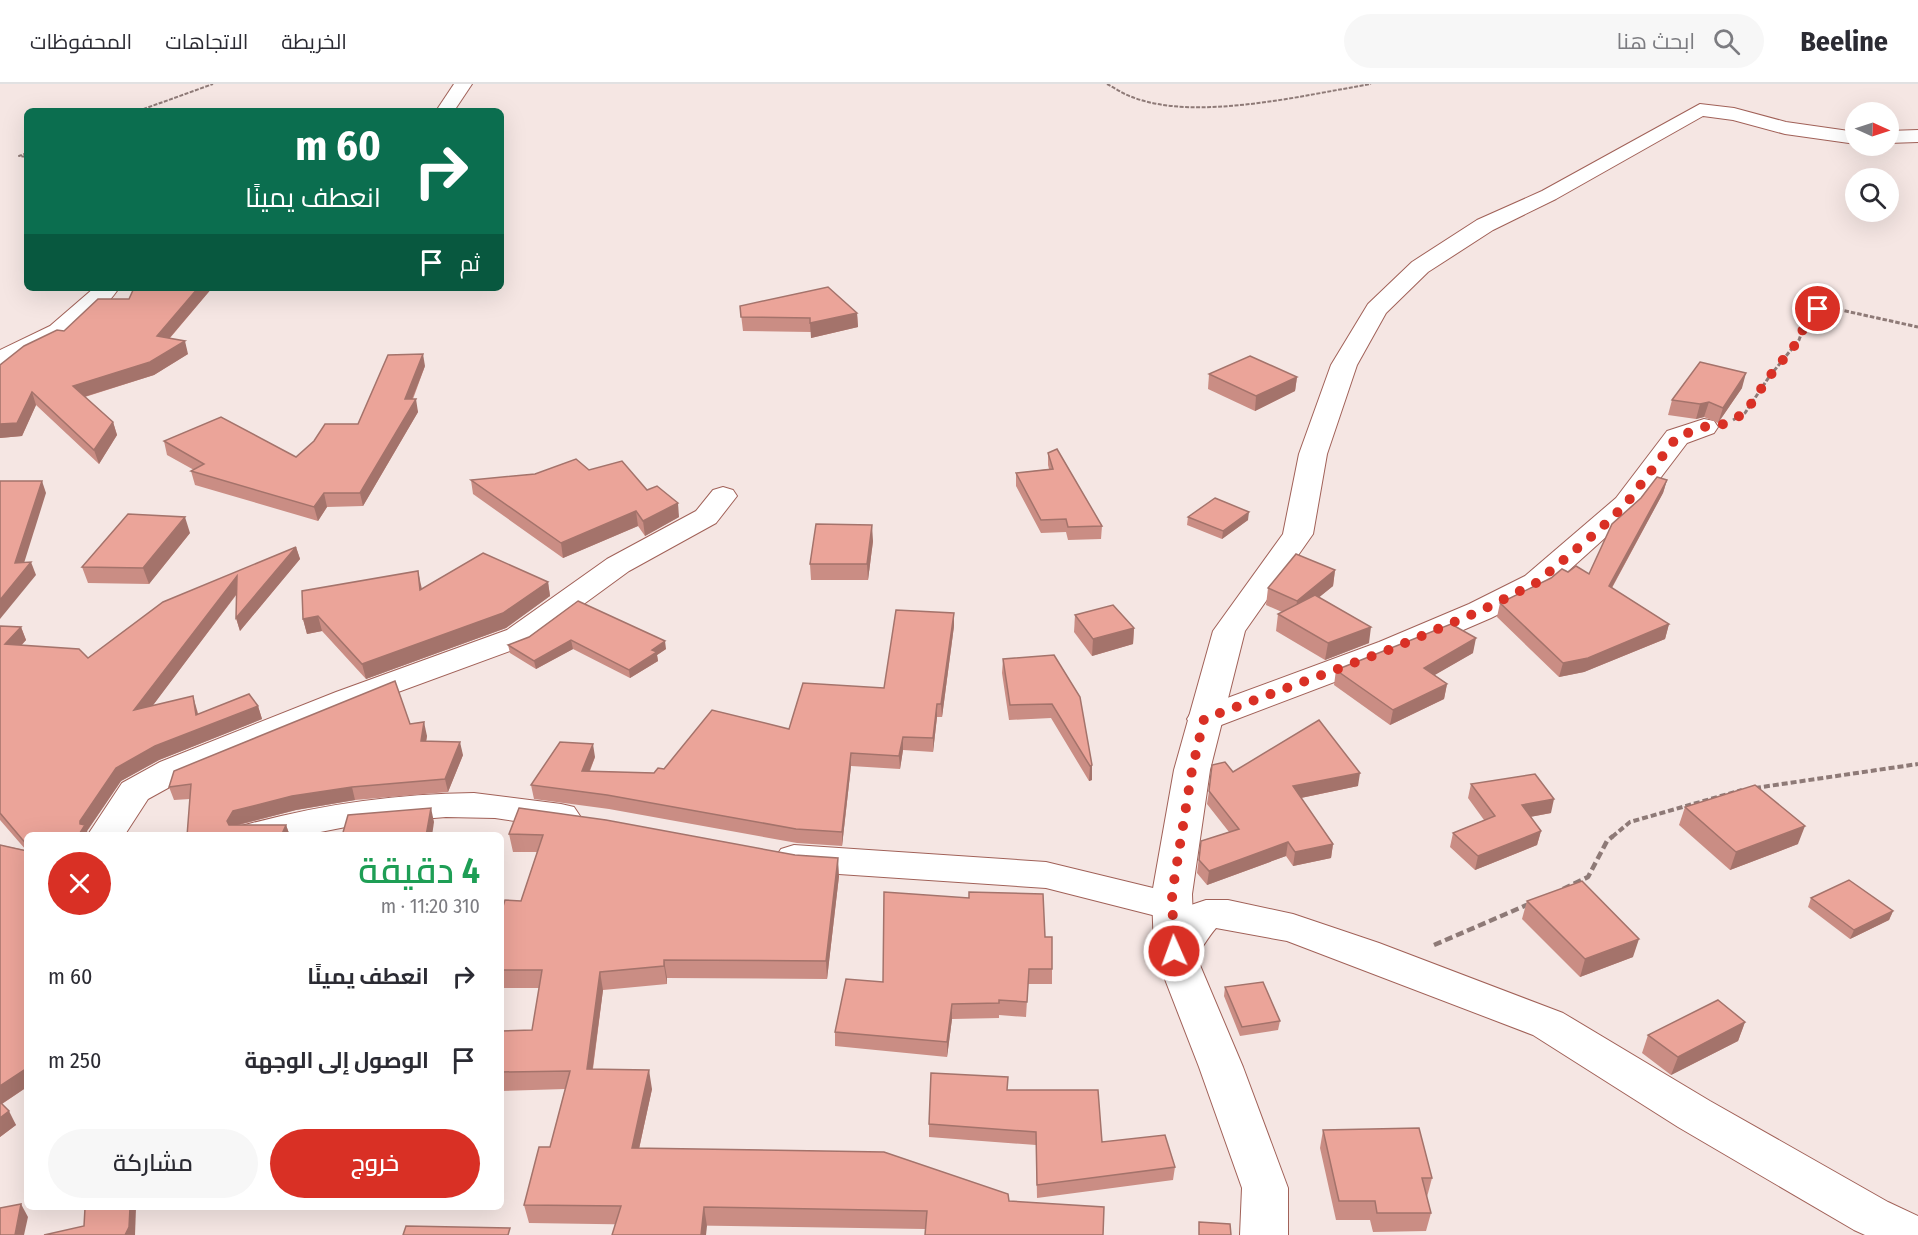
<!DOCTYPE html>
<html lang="ar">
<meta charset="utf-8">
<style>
:root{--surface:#fff;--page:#f7f7f7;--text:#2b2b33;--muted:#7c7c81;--line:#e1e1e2;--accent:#d93025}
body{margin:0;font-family:"Fira Sans Condensed",Cairo,sans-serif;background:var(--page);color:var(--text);direction:rtl;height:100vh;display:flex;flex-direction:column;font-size:22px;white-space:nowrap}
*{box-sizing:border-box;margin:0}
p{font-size:20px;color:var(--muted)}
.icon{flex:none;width:33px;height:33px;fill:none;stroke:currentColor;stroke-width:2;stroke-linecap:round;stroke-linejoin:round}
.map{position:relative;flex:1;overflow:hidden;direction:ltr}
.drawer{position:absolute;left:24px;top:748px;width:480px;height:378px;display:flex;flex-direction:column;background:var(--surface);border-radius:9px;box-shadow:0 6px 24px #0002;direction:rtl}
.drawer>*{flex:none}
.banner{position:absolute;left:24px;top:24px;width:480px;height:183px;border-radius:9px;box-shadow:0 6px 24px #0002;direction:rtl;background:#0b6e4f;color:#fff;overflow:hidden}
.needle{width:39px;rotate:93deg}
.tools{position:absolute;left:1845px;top:18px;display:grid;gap:12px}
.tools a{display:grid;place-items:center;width:54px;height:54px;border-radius:50%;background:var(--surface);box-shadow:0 6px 24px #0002;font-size:30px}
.pin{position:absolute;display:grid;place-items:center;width:51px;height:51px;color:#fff;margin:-26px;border:3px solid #fff;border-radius:50%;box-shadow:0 2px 6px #0007}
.me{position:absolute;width:66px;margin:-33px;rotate:358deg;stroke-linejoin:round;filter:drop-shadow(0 0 4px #0008)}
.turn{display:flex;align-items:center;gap:21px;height:126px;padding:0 24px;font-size:27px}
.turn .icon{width:78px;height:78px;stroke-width:2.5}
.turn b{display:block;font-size:42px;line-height:51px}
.then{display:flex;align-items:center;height:57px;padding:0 24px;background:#0003;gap:12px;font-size:22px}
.round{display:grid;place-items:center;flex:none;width:63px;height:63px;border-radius:32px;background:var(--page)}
.headline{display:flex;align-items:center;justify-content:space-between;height:102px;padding:0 24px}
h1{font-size:36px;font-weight:600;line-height:45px;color:#1e9e55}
.action{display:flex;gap:12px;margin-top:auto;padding:12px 24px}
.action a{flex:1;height:69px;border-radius:36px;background:var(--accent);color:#fff;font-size:24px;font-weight:600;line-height:69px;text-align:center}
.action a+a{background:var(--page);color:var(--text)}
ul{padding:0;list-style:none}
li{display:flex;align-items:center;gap:18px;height:84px;padding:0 24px}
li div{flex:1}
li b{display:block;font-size:22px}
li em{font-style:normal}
header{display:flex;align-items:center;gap:36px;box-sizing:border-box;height:84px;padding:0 30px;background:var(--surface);border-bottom:2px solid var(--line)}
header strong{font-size:28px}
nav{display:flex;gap:33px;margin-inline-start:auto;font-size:21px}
.search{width:420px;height:54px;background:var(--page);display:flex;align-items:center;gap:15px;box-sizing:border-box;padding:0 21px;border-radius:33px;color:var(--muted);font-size:22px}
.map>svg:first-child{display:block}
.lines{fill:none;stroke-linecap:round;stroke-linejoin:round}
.minor-casing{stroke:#a16158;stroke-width:2}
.tertiary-casing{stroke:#a16158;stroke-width:2}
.path-far3{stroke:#8e7a77;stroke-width:2;stroke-dasharray:4 1.5;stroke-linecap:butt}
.path-far2{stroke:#8e7a77;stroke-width:3;stroke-dasharray:4.5 2;stroke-linecap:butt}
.path-far1{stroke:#8e7a77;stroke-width:4;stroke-dasharray:6 3;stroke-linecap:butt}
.path{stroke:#8e7a77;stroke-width:4.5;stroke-dasharray:8 4;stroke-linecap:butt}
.minor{fill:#fff;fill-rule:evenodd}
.tertiary{fill:#fff;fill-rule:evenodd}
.wall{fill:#ca8d84}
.shaded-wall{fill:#a4736b}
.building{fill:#eba499;stroke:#a4736b;stroke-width:1.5}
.route{stroke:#d93025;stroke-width:10;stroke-dasharray:0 18}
</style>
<header>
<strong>Beeline</strong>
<div class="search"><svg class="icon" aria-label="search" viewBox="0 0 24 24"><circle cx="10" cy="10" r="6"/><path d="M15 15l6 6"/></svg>ابحث هنا</div>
<nav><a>الخريطة</a><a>الاتجاهات</a><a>المحفوظات</a></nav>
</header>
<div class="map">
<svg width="1918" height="1151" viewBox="0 0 1918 1151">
<rect width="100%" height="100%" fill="#f5e6e3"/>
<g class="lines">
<g class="minor-casing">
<g id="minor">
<path d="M1704 335 1714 337 1718 343 1714 349 1687 359 1636 426 1547 506 1491 534 1403 572 1216 643 1204 646 1192 643 1187 635 1192 627 1379 558 1469 520 1525 492 1616 414 1667 347Z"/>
<path d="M723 403 733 406 737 412 716 439 629 487 529 560 360 622 186 694 148 715 124 752H87L122 699 160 678 336 608 507 546 607 475 696 427 713 406Z"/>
<path d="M474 709 561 720 574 723 580 732 574 741 561 744 495 734 446 733 361 740 300 752H233L238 743C316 721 393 710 474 709Z"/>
<path d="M794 761 1046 778 1186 812 1191 821 1206 816H1228L1293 830 1379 859 1563 929 1710 1017 1888 1118 1918 1132V1151H1865L1854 1146 1678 1043 1533 951 1287 857 1216 844C1197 866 1194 891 1161 881L1155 871 1180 834 1172 836 1046 804 794 787 781 783 775 774 781 765Z"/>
</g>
</g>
<g class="tertiary-casing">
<g id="tertiary">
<path d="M454 0H472L454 27H436Z"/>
<path d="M1700 20 1734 24 1786 38 1856 48V60L1785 50 1733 36 1703 32 1556 115 1493 146 1428 188 1386 229 1357 281 1327 370 1313 450 1245 547 1210 686 1192 810 1194 867 1243 983 1288 1104V1151H1240L1242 1104 1199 983 1154 867 1152 810 1174 686 1213 547 1283 450 1299 370 1331 281 1368 220 1412 178 1477 136 1542 107Z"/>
<path d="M1918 46V58L1888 59V47Z"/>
<path d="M94 204H119C92 243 46 270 0 282V266L50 242Z"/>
</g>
</g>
<g class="path-far3">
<path d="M1107 0C1115 4 1123 10 1132 13 1196 38 1304 11 1371 0"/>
<path d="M138 27 213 0"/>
<path d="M27 69 19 72 27 73"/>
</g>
<path class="path-far2" d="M1733 336 1745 329 1769 293 1799 256 1807 234 1818 225 1841 226 1918 243"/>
<g class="path-far1">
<path d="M1755 704 1918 680"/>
<path d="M1612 753 1630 738 1742 706"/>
</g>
<g class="path">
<path d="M1563 805 1588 793 1607 757 1613 752"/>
<path d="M1434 861 1529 820"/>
</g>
<use href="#minor" class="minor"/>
<use href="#tertiary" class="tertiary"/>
</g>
<g class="wall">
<path d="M134 204H212L170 254 188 270 154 291 85 313 113 338 117 351 99 380 36 321 22 352 0 354V281L64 247 129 215Z"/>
<path d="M740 222 857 229 858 243 811 254V248L743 247Z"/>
<path d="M425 282 413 315 418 328 363 422 327 423 318 437 195 401 191 387 194 386 167 371 164 357 296 373 358 340Z"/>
<path d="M1209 290 1297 293 1295 307 1255 327 1208 305Z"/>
<path d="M1742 304 1718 339 1704 333 1696 335 1668 331 1672 316Z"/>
<path d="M1048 369 1102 442 1101 455 1068 456 1066 448 1041 449 1016 402V389L1049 385 1048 381Z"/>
<path d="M589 386 647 406 679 433 645 452 638 442 563 474 473 410 471 396Z"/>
<path d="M1667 396 1663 409 1612 504 1669 540 1665 555 1584 588 1559 593 1497 533 1500 519 1568 488 1589 490Z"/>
<path d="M1188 433 1248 436 1222 455 1187 441Z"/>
<path d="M190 449 149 500 88 499 82 483Z"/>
<path d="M873 457 868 496H811L810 480Z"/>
<path d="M296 463 300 475 240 547 236 534 237 510 152 622 197 626 198 630 258 622 262 635 159 676 121 697 87 747 27 752V1003L2 1020 16 1041 0 1053V761L26 766 0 736V542L21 543 26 556 21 562 88 574Z"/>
<path d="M1335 486 1333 502 1319 513 1369 559 1325 576 1276 547 1278 530 1282 528 1266 521 1268 504Z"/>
<path d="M548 498 550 512 506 544 366 595 322 547 307 550 303 535 421 501 422 505Z"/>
<path d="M578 517 666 565 657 571 658 577 630 594 573 565 536 585 510 569 508 561 529 553Z"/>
<path d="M1075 531 1134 544 1133 560 1092 572 1074 548Z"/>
<path d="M954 542 942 633H937L933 668 903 666 900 685 851 682 842 762 797 759 609 725 534 715 531 701 595 673 590 687 654 689 789 645 884 604Z"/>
<path d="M1473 569 1434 591 1447 600 1444 615 1390 641 1334 601 1336 586Z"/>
<path d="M1054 571 1092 681V696L1089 697 1051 634 1009 636 1002 589 1003 575Z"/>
<path d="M410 640 427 652 426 657 463 671 448 708 355 716 296 726 239 741H286L290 752H187L190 715 174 716 169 703Z"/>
<path d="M1233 688 1358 702 1301 714 1333 760 1331 774 1293 782 1286 772 1207 801 1197 789 1201 757 1229 748 1207 720 1209 707Z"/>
<path d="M1471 700 1551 729 1530 733 1541 747 1537 761 1475 786 1450 763 1453 749 1484 736 1468 714Z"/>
<path d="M1685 723 1798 760 1730 786 1679 741Z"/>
<path d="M519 724 839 792 827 895 667 894V900L603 906 593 985 652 1005 639 1065 1008 1110 925 1145 529 1139 524 1121 550 1063 565 1005 501 1007V947L532 946 539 904H501V829L521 817 537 768H513L509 750Z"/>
<path d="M1811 814 1893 827 1889 836 1850 855 1808 823Z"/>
<path d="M1527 817 1633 873 1580 893 1522 835Z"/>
<path d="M1045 853 1052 885V900H1028L1026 933 999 931V934L952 935 947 973 835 962V948L883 898Z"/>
<path d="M1225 903 1280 937 1278 946 1240 952 1224 912Z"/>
<path d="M1745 938 1738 957 1671 991 1642 969 1648 951Z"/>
<path d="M1007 1006 1102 1058 1175 1083 1173 1096 1037 1114 1036 1061 929 1053V1040Z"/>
<path d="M1323 1046 1432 1094 1427 1113 1431 1129 1426 1147 1373 1148 1370 1136H1336L1320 1064Z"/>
</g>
<g class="shaded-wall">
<path d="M198 204H212L161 264 157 252Z"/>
<path d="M857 229 858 243 811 254 810 239Z"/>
<path d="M185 257 188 270 154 291 77 315 73 302Z"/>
<path d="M423 270 425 282 407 328 405 315Z"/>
<path d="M1746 289 1742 304 1718 339 1723 324Z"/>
<path d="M1297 293 1295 307 1255 327 1256 312Z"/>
<path d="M32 308 36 321 22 352 0 354V340Z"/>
<path d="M416 315 418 328 363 422 360 409Z"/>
<path d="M1709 318 1704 333 1696 335 1700 320Z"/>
<path d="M113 338 117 351 99 380 94 366Z"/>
<path d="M1667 396 1663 409 1605 516 1609 502Z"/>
<path d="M42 397 46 409 20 492 15 479Z"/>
<path d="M324 409 327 423 318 437 314 423Z"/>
<path d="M678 419 679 433 645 452 643 437Z"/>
<path d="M636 427 638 442 563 474 561 459Z"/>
<path d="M1249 428 1248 436 1222 455 1223 447Z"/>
<path d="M185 433 190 449 149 500 143 484Z"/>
<path d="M872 441 873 457 868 496 867 480Z"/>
<path d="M296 463 300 475 240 547 236 534Z"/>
<path d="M31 478 36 491 0 535V516Z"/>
<path d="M1335 486 1333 502 1295 533 1297 517Z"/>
<path d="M418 487 421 501 423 521 420 506Z"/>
<path d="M237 492 241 504 139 640 134 626Z"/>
<path d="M548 498 550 512 506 544 366 595 362 580Z"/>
<path d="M954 529V542L942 633 941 620Z"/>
<path d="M318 532 322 547 307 550 303 535Z"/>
<path d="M1669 540 1665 555 1584 588 1559 593 1563 579Z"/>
<path d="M21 543 26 556 10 573 5 560Z"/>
<path d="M1371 543 1369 559 1325 576 1328 559Z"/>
<path d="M1134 544 1133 560 1092 572 1093 555Z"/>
<path d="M1476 554 1473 569 1421 599 1424 584Z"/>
<path d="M571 556 573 565 536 585 534 577Z"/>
<path d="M665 557 666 565 657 571 658 577 630 594 629 586 652 566Z"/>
<path d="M1447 600 1444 615 1390 641 1393 626Z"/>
<path d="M193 612 197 626 200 644 196 631Z"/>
<path d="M937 620V633L933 668V654Z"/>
<path d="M258 622 262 635 159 676 121 697 87 747 89 752H78L80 737 116 684 155 662Z"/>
<path d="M424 638 427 652 424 671 421 657Z"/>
<path d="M903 653V666L900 685 899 672Z"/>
<path d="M460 658 463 671 448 708 445 695Z"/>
<path d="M593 660 595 673 584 700 582 687Z"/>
<path d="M851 669V682L842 762V748Z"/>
<path d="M1092 681V696L1089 697 1090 682Z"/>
<path d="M1360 689 1358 702 1291 716 1293 702Z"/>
<path d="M352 703 355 716 296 726 237 741 231 751 227 737 233 727 292 712Z"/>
<path d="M1554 715 1551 729 1518 735 1522 721Z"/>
<path d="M431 724 434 738 432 752H426Z"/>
<path d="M286 741 290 752H281Z"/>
<path d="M1805 742 1798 760 1730 786 1736 768Z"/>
<path d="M1541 747 1537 761 1475 786 1478 772Z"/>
<path d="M1288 758 1286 772 1207 801 1209 787Z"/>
<path d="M1333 760 1331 774 1293 782 1295 768Z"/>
<path d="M838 774 839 792 827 895 826 877Z"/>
<path d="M1893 827 1889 836 1850 855 1854 846Z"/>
<path d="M1639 855 1633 873 1580 893 1585 875Z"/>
<path d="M664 876 667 894V900L664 882Z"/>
<path d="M600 888 603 906 590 1004 587 985Z"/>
<path d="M952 920V935L947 973V958Z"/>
<path d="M1745 938 1738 957 1671 991 1678 973Z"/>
<path d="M27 984V1003L0 1021V1002Z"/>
<path d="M649 986 652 1005 635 1083 632 1064Z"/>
<path d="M9 1027 16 1041 0 1053V1034Z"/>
<path d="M21 1120 28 1133 24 1151H15Z"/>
<path d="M704 1123 707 1142 706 1151H701Z"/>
<path d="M130 1124H136L135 1151H125Z"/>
</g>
<g class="building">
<path d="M828 203 857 229 810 239V234L741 233 740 222Z"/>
<path d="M134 204H198L157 252 185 257 150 278 73 302 113 338 94 366 32 308 17 339 0 340V281L24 262 57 246 64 247 98 215H129Z"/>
<path d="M423 270 405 315H416L360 409H324L314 423 191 387 204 380 164 357 221 333 296 373 314 357 325 340H358L388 271Z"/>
<path d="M1250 272 1297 293 1256 312 1209 290Z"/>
<path d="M1700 278 1746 289 1723 324 1709 318 1700 320 1672 316Z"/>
<path d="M1057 365 1102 442 1068 443 1066 435 1041 436 1016 389 1053 385 1048 369Z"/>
<path d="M576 375 589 386 622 377 647 406 657 402 678 419 643 437 636 427 561 459 471 396 535 390Z"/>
<path d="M1657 393 1667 396 1609 502 1669 540 1588 574 1563 579 1500 519 1551 494 1562 485 1568 488 1576 482 1589 490 1612 440 1641 414Z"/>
<path d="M0 397H42L15 479 31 478 0 516Z"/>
<path d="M1215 414 1249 428 1223 447 1188 433Z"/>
<path d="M128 430 185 433 143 484 82 483Z"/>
<path d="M816 440 872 441 867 480H810Z"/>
<path d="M296 463 236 534 237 492 134 626 193 612 196 631 249 610 258 622 155 662 116 684 80 737V740L85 741 78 752H27V761L0 729V542L21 543 5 560 79 565 88 574 163 518Z"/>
<path d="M483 469 548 498 503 529 362 580 318 532 303 535 302 507 418 487 420 506Z"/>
<path d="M1296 470 1335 486 1297 517 1268 504Z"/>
<path d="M1315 511 1371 543 1328 559 1278 530Z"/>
<path d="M578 517 665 557 652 566 657 568 629 586 571 556 534 577 508 561 529 553Z"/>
<path d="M1113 521 1134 544 1093 555 1075 531Z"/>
<path d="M896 526 954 529 941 620H937L933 654 903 653 899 672 851 669 842 748 796 745 607 711 531 701 560 658 593 660 582 687 654 689 658 684 664 685 712 626 789 645 803 599 884 604Z"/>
<path d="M1451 540 1476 554 1424 584 1447 600 1393 626 1336 586Z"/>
<path d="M1054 571 1080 613 1092 681 1090 682 1052 620 1010 621 1003 575Z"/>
<path d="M395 597 410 640 424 638 421 657 460 658 445 695 352 703 292 712 233 727 227 737 229 741H286L281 752H187L191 700 169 703 174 687Z"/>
<path d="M1319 636 1360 689 1293 702 1333 760 1295 768 1288 758 1209 787 1199 776 1201 757 1239 745 1209 707 1212 681 1225 678 1233 688Z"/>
<path d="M1535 690 1554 715 1522 721 1541 747 1478 772 1453 749 1495 732 1471 700Z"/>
<path d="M1755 701 1805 742 1736 768 1685 723Z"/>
<path d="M431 724 426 752H342L348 731Z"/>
<path d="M519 724 606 736 795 771 838 774 826 877 664 876V882L600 888 587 985 649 986 632 1064 884 1068 1008 1110 1009 1117 1104 1123 1103 1151H925L927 1127 704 1123 701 1151H612L621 1122 524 1121 539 1063H550L570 987 501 988V947L532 946 542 886H501V829L505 816 521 817 543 751 509 750Z"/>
<path d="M0 761 27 767V984L0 1002Z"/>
<path d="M1849 796 1893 827 1854 846 1811 814Z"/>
<path d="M1582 797 1639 855 1585 875 1527 817Z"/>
<path d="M884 808 969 814V808L1043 810 1045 853H1052V885H1029L1027 918 999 916V919L952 920 947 958 835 948 846 895 883 898Z"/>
<path d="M1263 898 1280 937 1242 943 1225 903Z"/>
<path d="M1718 916 1745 938 1678 973 1648 951Z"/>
<path d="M931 989 1008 993 1007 1006H1098L1102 1058 1165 1051 1175 1083 1037 1101 1036 1048 929 1040Z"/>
<path d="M0 1018 9 1027 0 1034Z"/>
<path d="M1419 1044 1432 1094H1422L1431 1129H1377L1375 1117H1339L1323 1046Z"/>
<path d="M21 1120 15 1151H0V1124Z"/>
<path d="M85 1124H130L129 1143 125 1151H44L84 1142Z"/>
<path d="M1199 1138 1230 1140 1231 1151H1199Z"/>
<path d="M406 1142 510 1144 508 1151H403Z"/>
</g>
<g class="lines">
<path class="route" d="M1174 867 1172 810 1192 686 1204 635 1391 565 1480 527 1536 499 1598 447 1626 420 1677 353 1704 343 1724 340 1745 329 1769 293 1799 256 1807 234 1818 225"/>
</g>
</svg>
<div class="tools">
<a><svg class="needle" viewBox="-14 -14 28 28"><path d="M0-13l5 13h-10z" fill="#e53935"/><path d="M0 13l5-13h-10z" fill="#7c7c81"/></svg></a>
<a><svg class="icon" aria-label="search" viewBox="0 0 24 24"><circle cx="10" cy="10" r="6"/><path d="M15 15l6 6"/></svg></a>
</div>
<div class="pin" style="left:1818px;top:225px;background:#d93025"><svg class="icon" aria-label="arrive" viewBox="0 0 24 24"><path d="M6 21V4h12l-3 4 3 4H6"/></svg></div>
<svg class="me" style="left:1174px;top:867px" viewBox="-20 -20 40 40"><circle r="17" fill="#d93025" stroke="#fff" stroke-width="3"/><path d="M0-11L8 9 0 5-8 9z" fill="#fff"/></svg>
<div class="banner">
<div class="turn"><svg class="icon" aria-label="right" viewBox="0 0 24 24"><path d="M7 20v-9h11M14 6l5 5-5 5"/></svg><div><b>60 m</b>انعطف يمينًا</div></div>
<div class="then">ثم<svg class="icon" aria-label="arrive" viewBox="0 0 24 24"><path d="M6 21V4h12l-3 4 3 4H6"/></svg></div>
</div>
<section class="drawer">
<div class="headline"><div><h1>4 دقيقة</h1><p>310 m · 11:20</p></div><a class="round" style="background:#d93025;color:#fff"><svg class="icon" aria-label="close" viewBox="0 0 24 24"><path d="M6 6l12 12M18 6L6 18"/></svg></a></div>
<ul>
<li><svg class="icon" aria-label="right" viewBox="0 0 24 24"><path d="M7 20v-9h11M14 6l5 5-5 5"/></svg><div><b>انعطف يمينًا</b></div><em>60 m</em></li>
<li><svg class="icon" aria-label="arrive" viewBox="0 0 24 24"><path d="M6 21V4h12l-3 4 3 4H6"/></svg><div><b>الوصول إلى الوجهة</b></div><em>250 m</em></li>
</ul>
<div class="action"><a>خروج</a><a>مشاركة</a></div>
</section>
</div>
